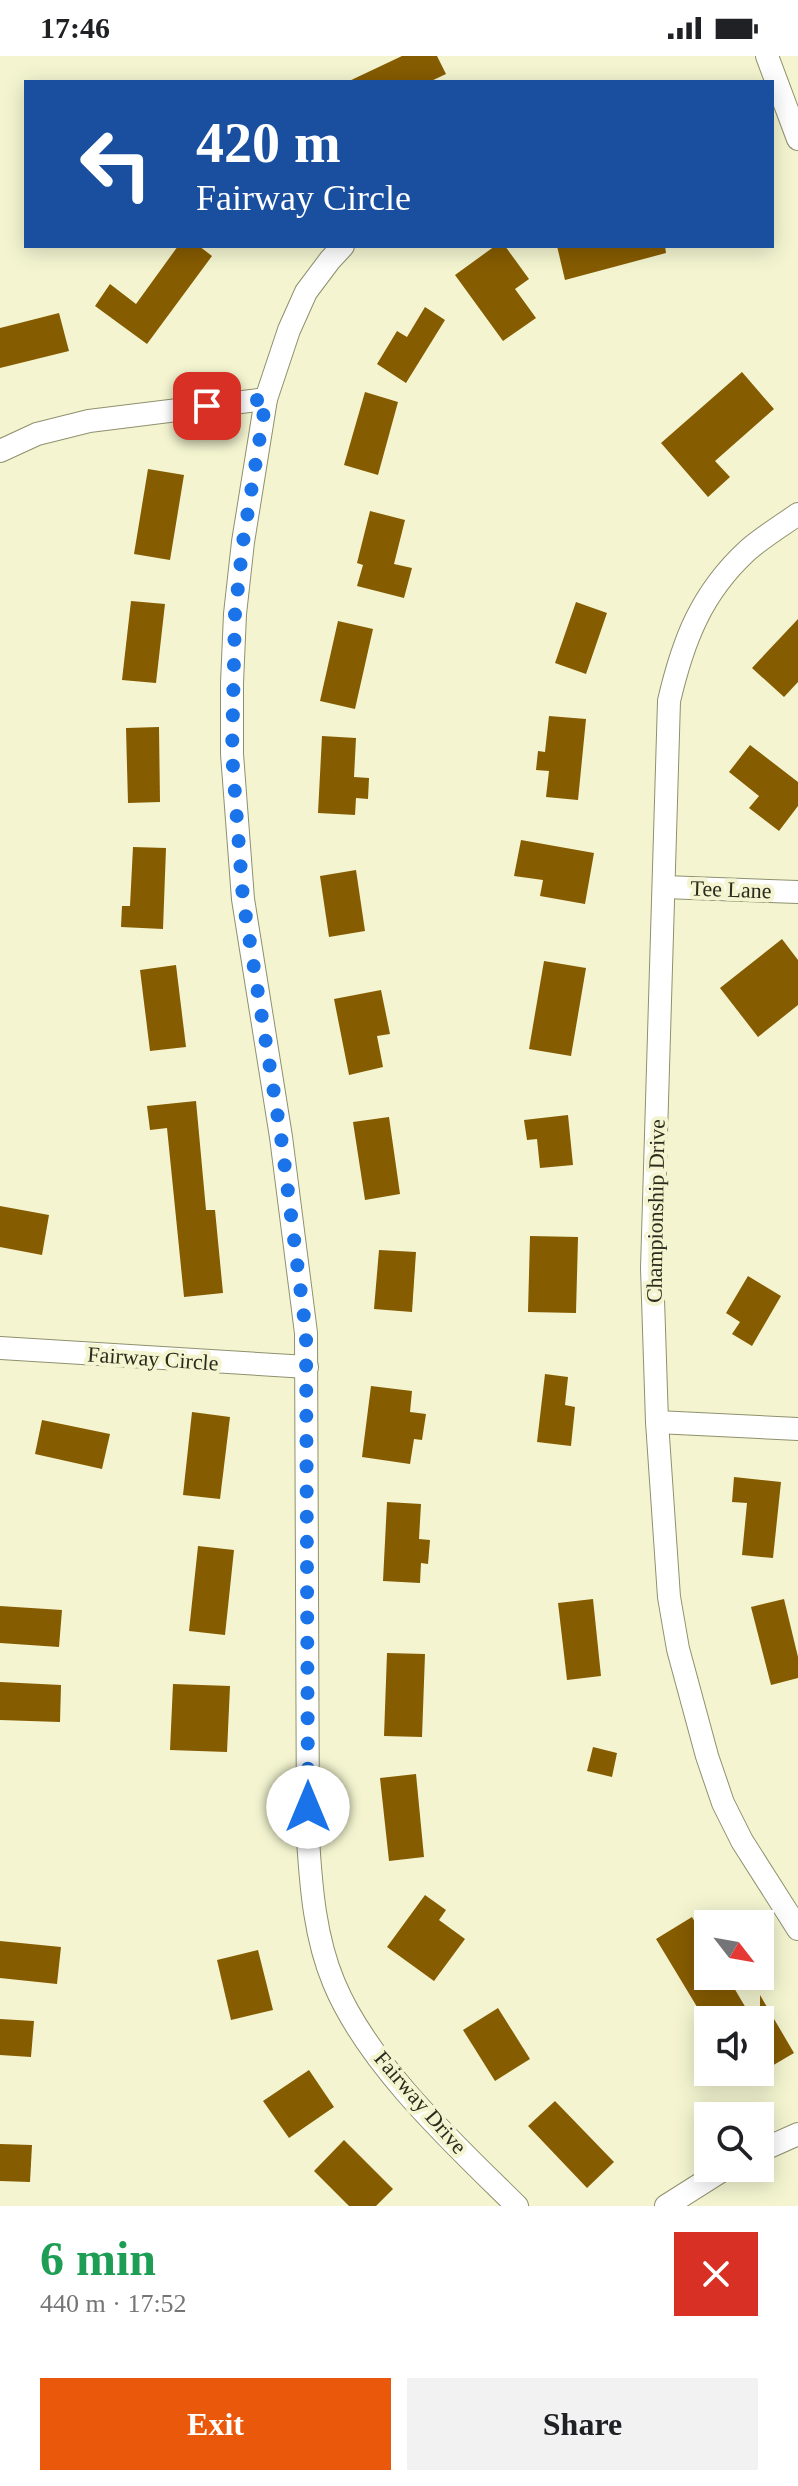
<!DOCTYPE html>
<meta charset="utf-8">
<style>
:root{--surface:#fff;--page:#f2f2f2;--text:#202124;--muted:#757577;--accent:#ea580c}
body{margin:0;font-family:Georgia,serif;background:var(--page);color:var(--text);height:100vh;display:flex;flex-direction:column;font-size:30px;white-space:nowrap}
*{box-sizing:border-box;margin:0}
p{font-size:26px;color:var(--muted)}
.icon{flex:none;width:44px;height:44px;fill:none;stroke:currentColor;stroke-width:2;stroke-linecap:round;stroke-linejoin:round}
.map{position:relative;height:2150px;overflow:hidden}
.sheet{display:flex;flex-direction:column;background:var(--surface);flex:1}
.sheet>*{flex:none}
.top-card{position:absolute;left:24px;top:24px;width:750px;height:168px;border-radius:0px;box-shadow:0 4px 20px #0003;background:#1a4fa0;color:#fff;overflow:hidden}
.needle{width:52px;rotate:121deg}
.controls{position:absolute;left:694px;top:1854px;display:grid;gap:16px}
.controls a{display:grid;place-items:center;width:80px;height:80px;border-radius:0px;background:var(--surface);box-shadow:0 4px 20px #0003;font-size:40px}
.pin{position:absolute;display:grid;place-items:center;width:68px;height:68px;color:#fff;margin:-34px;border-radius:16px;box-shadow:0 4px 12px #0006}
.me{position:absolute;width:88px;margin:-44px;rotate:0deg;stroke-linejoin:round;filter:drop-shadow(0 0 6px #0008)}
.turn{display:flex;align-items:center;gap:28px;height:168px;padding:0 40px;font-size:36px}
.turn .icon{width:104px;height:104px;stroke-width:2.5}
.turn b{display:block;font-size:56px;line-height:68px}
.round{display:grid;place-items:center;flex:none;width:84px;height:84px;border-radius:0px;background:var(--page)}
.overview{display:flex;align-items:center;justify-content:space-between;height:136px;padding:0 40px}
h1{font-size:48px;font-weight:800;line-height:60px;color:#1e9e55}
.cta{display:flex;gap:16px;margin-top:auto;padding:16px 40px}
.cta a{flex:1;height:92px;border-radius:0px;background:var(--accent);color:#fff;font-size:32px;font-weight:800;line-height:92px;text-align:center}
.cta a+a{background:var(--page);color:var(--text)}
.status{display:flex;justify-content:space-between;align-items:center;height:56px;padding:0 40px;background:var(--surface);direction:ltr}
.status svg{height:22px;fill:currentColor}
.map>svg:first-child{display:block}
.building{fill:#865c01}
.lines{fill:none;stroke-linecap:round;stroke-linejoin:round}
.minor-casing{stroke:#8f906d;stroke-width:24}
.minor{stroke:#fff;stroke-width:22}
.route{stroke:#1a73e8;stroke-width:14;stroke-dasharray:0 25.2}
.labels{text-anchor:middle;stroke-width:8;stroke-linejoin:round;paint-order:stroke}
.street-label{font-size:22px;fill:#2b2b1d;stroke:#f4f5d0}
</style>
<div class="status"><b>17:46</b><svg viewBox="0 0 49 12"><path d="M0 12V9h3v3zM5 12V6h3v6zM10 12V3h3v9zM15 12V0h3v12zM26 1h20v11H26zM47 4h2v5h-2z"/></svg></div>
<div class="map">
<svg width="798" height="2150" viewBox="0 0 798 2150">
<rect width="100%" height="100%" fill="#f4f5d0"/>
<g class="building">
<path d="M402 0H437L446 18 429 26H347Z"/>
<path d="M178 190H199L212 200 147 288 95 250 110 228 136 248Z"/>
<path d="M495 190H505L529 223 515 233 536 262 503 285 455 219Z"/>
<path d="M557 190H665L666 197 565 224Z"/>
<path d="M425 251 445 264 406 327 377 308 397 275 407 281Z"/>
<path d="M59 257 69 295 0 312V272Z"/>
<path d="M742 316 774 353 715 405 730 421 708 441 661 387Z"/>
<path d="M365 336 398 346 378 419 344 409Z"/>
<path d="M148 413 184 419 170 504 134 498Z"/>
<path d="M370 455 405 464 394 508 412 512 404 542 357 530 363 509 357 507Z"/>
<path d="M131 545 165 548 156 627 122 624Z"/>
<path d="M576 546 607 557 586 618 555 607Z"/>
<path d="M798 563V626L784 641 752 612Z"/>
<path d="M338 565 373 573 355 653 320 645Z"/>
<path d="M549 660 586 663 578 744 546 741 549 715 536 714 538 695 545 696Z"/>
<path d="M159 671 160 746 128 747 126 672Z"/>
<path d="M322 680 356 682 354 721 369 722 368 743 356 742 355 759 318 757Z"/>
<path d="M750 689 798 726V750L779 775 749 752 759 740 729 716Z"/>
<path d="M521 784 594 797 585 848 540 840 543 824 514 820Z"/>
<path d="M133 791 166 792 163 873 121 871 122 850H130Z"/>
<path d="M356 814 365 875 329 881 320 820Z"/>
<path d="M782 883 798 904V949L758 981 720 932Z"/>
<path d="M544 905 586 912 571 1000 529 993Z"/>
<path d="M176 909 186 991 150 995 140 914Z"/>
<path d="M381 934 390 978 377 980 383 1011 349 1019 334 943Z"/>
<path d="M196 1045 206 1154H215L223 1237 184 1241 167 1072 150 1074 147 1050Z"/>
<path d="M568 1059 573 1109 540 1112 537 1083 527 1084 524 1064Z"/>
<path d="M389 1061 400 1138 365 1144 353 1066Z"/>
<path d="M0 1150 49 1159 42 1199 0 1191Z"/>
<path d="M530 1180 578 1181 576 1257 528 1256Z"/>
<path d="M379 1194 416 1196 412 1256 374 1253Z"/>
<path d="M748 1220 781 1240 752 1290 732 1278 740 1266 726 1257Z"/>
<path d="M545 1318 568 1321 565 1349 575 1351 571 1390 537 1386Z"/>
<path d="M371 1330 412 1335 410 1356 426 1358 422 1384 414 1383 410 1408 362 1401Z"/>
<path d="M192 1356 230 1361 220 1443 183 1439Z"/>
<path d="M42 1364 110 1378 102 1413 35 1398Z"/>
<path d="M734 1421 781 1426 773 1502 742 1499 747 1447 732 1446Z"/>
<path d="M387 1446 421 1448 419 1483 430 1484 428 1508 421 1507 420 1527 383 1525Z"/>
<path d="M198 1490 234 1494 225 1579 189 1575Z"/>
<path d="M593 1543 601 1620 567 1624 558 1547Z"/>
<path d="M784 1543 798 1601V1622L771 1629 751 1551Z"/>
<path d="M0 1550 62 1554 59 1591 0 1587Z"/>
<path d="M387 1597 425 1598 422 1681 384 1680Z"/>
<path d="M0 1626 61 1629 60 1666 0 1664Z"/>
<path d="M173 1628 230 1630 227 1696 170 1694Z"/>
<path d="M593 1691 617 1697 612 1721 587 1715Z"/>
<path d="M416 1718 424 1801 389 1805 380 1722Z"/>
<path d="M425 1839 446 1854 439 1864 465 1883 434 1925 387 1891Z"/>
<path d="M692 1861 708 1888V1920H727L753 1964H705L656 1883Z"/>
<path d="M0 1885 61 1891 57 1928 0 1922Z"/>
<path d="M258 1894 273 1954 231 1964 217 1904Z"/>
<path d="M760 1939 794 1997 760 2017Z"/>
<path d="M498 1952 530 2003 495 2025 463 1974Z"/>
<path d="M0 1963 34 1965 31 2001 0 1999Z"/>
<path d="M309 2014 334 2051 289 2082 263 2045Z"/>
<path d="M555 2045 614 2106 587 2132 528 2070Z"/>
<path d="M344 2084 393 2133 376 2150H349L314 2115Z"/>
<path d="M0 2088 32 2089 30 2126 0 2125Z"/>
</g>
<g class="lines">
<g class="minor-casing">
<g id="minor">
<path d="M767 0 798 83"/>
<path d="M343 190 330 204 306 236 289 274 266 343 243 486 235 558 232 627V698L243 843 281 1081 306 1277 308 1783C311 1831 315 1882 334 1927 368 2009 454 2088 517 2150"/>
<path d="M0 395 37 378 89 365 266 343"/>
<path d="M798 458C781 470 763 481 748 494 701 537 683 585 669 645L652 1212 657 1366 669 1541 678 1593 707 1700 723 1747 742 1785 798 1873"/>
<path d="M664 831 798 836"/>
<path d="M0 1292 307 1311"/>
<path d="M657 1366 798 1373"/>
<path d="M760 2095 798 2078"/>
<path d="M666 2150 726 2112"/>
</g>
</g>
<use href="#minor" class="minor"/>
</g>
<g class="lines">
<path class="route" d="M207 350 266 343 243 486 235 558 232 698 243 843 281 1081 306 1277 308 1751"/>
</g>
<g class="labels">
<g class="street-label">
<text transform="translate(731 833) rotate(2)" y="8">Tee Lane</text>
<text transform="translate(655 1155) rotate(-89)" y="8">Championship Drive</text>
<text transform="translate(153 1302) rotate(4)" y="8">Fairway Circle</text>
<text transform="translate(421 2046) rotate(49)" y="8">Fairway Drive</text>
</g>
</g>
</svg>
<div class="controls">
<a><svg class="needle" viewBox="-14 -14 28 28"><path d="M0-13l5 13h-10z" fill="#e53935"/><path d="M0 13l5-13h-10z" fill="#757577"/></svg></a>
<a><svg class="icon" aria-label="sound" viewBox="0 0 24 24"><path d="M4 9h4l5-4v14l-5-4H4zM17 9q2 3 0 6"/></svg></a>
<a><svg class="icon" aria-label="search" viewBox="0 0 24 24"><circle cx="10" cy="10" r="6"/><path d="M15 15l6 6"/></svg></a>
</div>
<div class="pin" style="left:207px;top:350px;background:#d93025"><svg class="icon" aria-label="arrive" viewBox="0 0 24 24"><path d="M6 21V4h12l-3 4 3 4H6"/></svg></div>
<svg class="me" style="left:308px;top:1751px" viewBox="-20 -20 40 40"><circle r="19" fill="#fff"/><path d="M0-13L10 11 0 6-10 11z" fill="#1a73e8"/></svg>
<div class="top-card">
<div class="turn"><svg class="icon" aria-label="left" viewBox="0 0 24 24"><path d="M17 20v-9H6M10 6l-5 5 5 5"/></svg><div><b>420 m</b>Fairway Circle</div></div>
</div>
</div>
<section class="sheet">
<div class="overview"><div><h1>6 min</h1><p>440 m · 17:52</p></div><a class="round" style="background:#d93025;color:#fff"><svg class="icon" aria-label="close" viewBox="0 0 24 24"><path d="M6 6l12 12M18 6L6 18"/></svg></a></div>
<div class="cta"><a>Exit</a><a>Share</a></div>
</section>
